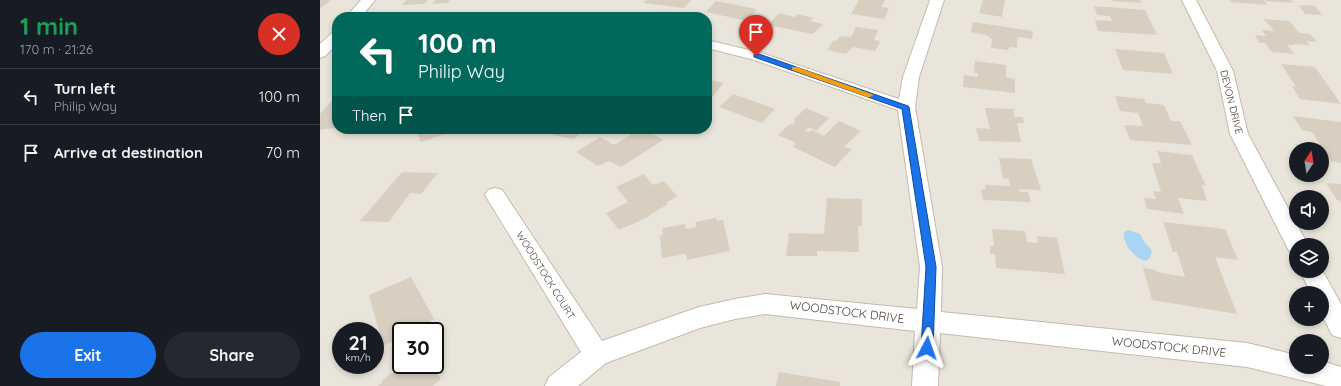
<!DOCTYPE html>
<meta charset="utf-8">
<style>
:root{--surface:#171b24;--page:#242831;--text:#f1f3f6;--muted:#9ea1a6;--line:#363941;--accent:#1a73e8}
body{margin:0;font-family:Quicksand,sans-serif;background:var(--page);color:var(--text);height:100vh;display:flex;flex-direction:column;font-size:15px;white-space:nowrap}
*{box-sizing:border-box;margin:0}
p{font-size:13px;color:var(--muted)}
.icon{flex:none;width:22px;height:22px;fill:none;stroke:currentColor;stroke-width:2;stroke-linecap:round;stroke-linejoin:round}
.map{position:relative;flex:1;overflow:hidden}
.panel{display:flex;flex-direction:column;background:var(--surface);width:320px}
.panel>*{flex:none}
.guide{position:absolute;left:12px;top:12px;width:380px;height:122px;border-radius:16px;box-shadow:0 2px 6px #0003;background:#00695c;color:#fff;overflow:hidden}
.needle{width:26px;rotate:12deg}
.fabs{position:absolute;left:969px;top:142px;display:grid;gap:8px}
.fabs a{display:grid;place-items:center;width:40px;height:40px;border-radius:50%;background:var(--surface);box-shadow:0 2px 6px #0003;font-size:20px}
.speed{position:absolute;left:12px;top:322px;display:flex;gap:8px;font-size:20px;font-weight:700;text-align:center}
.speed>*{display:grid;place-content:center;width:52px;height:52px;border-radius:50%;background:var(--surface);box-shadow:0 2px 6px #0003;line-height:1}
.speed small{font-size:10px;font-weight:400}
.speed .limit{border:2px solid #111;border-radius:6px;background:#fff;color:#111}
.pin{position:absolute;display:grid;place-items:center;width:34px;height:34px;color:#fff;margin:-41px -17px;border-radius:50% 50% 50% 0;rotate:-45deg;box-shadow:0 0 4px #0007}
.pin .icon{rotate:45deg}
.me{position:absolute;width:44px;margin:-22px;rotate:4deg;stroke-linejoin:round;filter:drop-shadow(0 0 3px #0008)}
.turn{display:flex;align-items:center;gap:14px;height:84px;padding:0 20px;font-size:18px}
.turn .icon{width:52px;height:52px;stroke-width:2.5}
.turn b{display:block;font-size:28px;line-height:34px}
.then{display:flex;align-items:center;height:38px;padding:0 20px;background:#0003;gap:8px;font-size:15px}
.round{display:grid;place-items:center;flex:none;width:42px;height:42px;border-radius:21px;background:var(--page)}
.overview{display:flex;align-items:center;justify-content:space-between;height:68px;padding:0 20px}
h1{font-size:24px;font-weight:700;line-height:30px;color:#1e9e55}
.action{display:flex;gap:8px;margin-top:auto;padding:8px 20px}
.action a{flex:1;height:46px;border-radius:24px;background:var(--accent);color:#fff;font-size:16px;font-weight:700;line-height:46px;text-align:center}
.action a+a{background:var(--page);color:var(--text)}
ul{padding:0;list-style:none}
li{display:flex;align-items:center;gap:12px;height:56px;padding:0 20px;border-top:1px solid var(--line)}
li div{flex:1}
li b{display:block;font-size:15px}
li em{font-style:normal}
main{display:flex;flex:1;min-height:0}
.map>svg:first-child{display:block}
.residential{fill:#eae5da;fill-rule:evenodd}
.water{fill:#a9d4f2}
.building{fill:#d8cfc1}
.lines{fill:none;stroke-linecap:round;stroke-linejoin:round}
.minor-casing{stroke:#c2bbae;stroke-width:2}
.minor{fill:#fff;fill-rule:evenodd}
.route{fill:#1a73e8;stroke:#114b97}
.slow{fill:#f59e0b}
.labels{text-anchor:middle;stroke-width:4;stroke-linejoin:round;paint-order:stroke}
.street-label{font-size:10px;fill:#4b4439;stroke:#fff}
.near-street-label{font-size:12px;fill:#4b4439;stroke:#fff}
</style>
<main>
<section class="panel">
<div class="overview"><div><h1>1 min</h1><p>170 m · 21:26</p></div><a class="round" style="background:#d93025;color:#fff"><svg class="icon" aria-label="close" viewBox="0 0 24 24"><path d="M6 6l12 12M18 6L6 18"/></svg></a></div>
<ul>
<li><svg class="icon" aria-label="left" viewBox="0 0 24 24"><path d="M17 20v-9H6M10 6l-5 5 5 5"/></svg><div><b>Turn left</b><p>Philip Way</p></div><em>100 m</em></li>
<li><svg class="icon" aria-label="arrive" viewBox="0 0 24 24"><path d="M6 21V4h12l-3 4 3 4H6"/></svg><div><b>Arrive at destination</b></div><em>70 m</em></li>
</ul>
<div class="action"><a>Exit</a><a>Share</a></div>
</section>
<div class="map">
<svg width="1021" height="386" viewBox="0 0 1021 386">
<rect width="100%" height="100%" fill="#f6f3ec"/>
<path class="residential" d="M0 0H1021V386H0ZM17 17H387V129H17ZM976 149H1002V175H976ZM976 197H1002V223H976ZM976 245H1002V271H976ZM976 293H1002V319H976ZM21 331H55V365H21ZM81 331H115V365H81ZM976 341H1002V367H976Z"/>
<path class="water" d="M808 230 820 234 824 242 832 250 830 258 826 261C815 259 802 244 804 232Z"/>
<g class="building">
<path d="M0 0H11L0 9Z"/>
<path d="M86 0H108L105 4 82 5Z"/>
<path d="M115 0H130L127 3 112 4Z"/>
<path d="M326 0H371L364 8 323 3Z"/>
<path d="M539 0H565L561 7 569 8 564 19 531 14Z"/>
<path d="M663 0H685L682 17 659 13Z"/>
<path d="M792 0H820L821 3 792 1Z"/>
<path d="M909 0H944L947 5 911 2Z"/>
<path d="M946 0H971L973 3 946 1Z"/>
<path d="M396 1 437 9 427 21 386 12Z"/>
<path d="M979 5 995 6 1002 15 985 14Z"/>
<path d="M774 6 825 10 837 35 778 31 775 20 792 21 790 16 777 15Z"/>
<path d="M459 13 475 17 478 14 493 18 490 21 503 24 493 34 448 25Z"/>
<path d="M944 19 970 21 979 33 990 34 997 42 986 41 990 45 973 44 974 45H967L974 54 952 52 945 43H939L935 35 946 36 942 30 954 31Z"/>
<path d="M653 22 713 31 712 39 698 37 697 48 690 47 688 50 671 48 672 39 666 35 651 32Z"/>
<path d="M536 27 558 30 554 40 560 41 555 51 533 47 526 54 507 50 514 40 517 41 520 36 531 37Z"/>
<path d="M795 49 844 53 853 74 803 70Z"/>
<path d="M655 61 686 65V77L695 79V93L643 87 644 75 658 77V73H654Z"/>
<path d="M961 64 995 67 1021 104 980 99 972 86 976 87Z"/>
<path d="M387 79 404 83 387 103Z"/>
<path d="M413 94 455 109 442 123 399 107Z"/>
<path d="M795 96 824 99 826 103 844 105 851 121H860L872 145 810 140 804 125 823 126 818 113 800 111Z"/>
<path d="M17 97V126L15 128 0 130V114L14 98Z"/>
<path d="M486 108 509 118 496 131 489 127 485 131 489 132 492 130 504 136 519 121 541 131 524 147 532 149 515 167 473 147 476 143 458 135 470 124 472 125 476 121 473 120Z"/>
<path d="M665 108 694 109V117H703L704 123H697L701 142 659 141 656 128 670 129Z"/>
<path d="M973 116 1021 122V163L1011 161 992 132 982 130Z"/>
<path d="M96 129H140L101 142Z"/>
<path d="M220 129H264L254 139 233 135 235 132Z"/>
<path d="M320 129 332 135 333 134 343 140 301 167 289 161 278 166 256 152 280 137 294 145Z"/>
<path d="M837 151 872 155 886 186 882 185 887 201 858 198 864 214 827 209 824 198 836 199 833 191 841 192 832 163H841Z"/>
<path d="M679 158 711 159 721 190 699 189 700 192H708L711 202 663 200 661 189H666L665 185 690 186 689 179 683 178Z"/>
<path d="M82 172 118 173 101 194 90 193 69 222 40 221Z"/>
<path d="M324 174 333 185 344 181 357 196 347 202 348 204 330 215 328 217 299 230 286 213 308 202 296 187Z"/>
<path d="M1006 183 1021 184V203L1019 200H1017Z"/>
<path d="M507 198 542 199V226H538L539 252 497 251V256H466L469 233 504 234Z"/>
<path d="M396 218 397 221 403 220 410 251 367 260 366 254 342 258 340 235H343L342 228 365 224 366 229 377 227 375 222Z"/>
<path d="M843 222 905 229 918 260 895 257 917 314 832 300 823 268 836 270 837 272 865 277 857 252H853Z"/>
<path d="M672 229 705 231 707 242 718 243 717 236 737 238 745 274 676 268 675 254H670V246H674Z"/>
<path d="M91 277 114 319 92 331H81V337L63 346 49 295Z"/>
<path d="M84 365H109L121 379 113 386H58L63 382 62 380Z"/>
<path d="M459 372 520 382V386H456Z"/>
</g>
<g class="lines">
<g class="minor-casing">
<g id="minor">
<path d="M41 0H55L41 17H26Z"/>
<path d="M610 0H624L599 77 595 107 622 267 621 312 927 343 976 355V367H1002V361L1021 367V386H1006L927 367 620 333 618 386H592L595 331 445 314 415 319 380 328 286 363 258 386H225L229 377 261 352 165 195 168 190 175 188 182 190 282 341 379 307 415 299 445 294 597 309 600 267 578 110 431 59 387 48V40L441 53 579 99 583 77Z"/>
<path d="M862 0H876L913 71 928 134 988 245H976V253L969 251 910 134 897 71Z"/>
<path d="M17 32V44L5 56 0 58V44L12 33Z"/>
<path d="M1002 270 1021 304V338L1012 335 1002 315V293H991L980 271Z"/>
</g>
</g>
<use href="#minor" class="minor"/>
</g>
<path class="route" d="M434 54H439L588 106 589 107 616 267 613 348 611 351 607 353 603 351 601 348 606 267 582 109 434 57Z"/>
<path class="slow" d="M472 67H477L554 95 550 97H547L472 70Z"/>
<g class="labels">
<g class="street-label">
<text transform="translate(912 102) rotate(76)" y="4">DEVON DRIVE</text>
<text transform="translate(226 275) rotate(58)" y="4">WOODSTOCK COURT</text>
</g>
<g class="near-street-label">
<text transform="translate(527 312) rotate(7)" y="4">WOODSTOCK DRIVE</text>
<text transform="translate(849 347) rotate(6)" y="4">WOODSTOCK DRIVE</text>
</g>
</g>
</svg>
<div class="fabs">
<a><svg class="needle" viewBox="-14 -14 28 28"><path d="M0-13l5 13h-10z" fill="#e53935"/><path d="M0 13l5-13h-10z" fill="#9ea1a6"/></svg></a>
<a><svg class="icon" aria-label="sound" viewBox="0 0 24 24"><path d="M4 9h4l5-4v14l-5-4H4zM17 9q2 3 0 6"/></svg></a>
<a><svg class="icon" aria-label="layers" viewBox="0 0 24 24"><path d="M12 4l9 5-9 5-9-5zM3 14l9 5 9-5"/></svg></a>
<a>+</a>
<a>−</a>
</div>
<div class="speed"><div>21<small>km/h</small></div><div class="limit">30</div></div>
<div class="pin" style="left:436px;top:56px;background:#d93025"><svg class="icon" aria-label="arrive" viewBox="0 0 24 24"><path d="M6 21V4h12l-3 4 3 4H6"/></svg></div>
<svg class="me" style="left:607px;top:348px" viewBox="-20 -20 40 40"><path d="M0-17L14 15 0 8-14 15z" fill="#1a73e8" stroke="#fff" stroke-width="4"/></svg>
<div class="guide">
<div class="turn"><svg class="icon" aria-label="left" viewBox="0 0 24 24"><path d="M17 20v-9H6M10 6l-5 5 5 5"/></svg><div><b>100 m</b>Philip Way</div></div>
<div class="then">Then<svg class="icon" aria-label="arrive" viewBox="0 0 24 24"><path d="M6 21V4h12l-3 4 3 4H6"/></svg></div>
</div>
</div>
</main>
